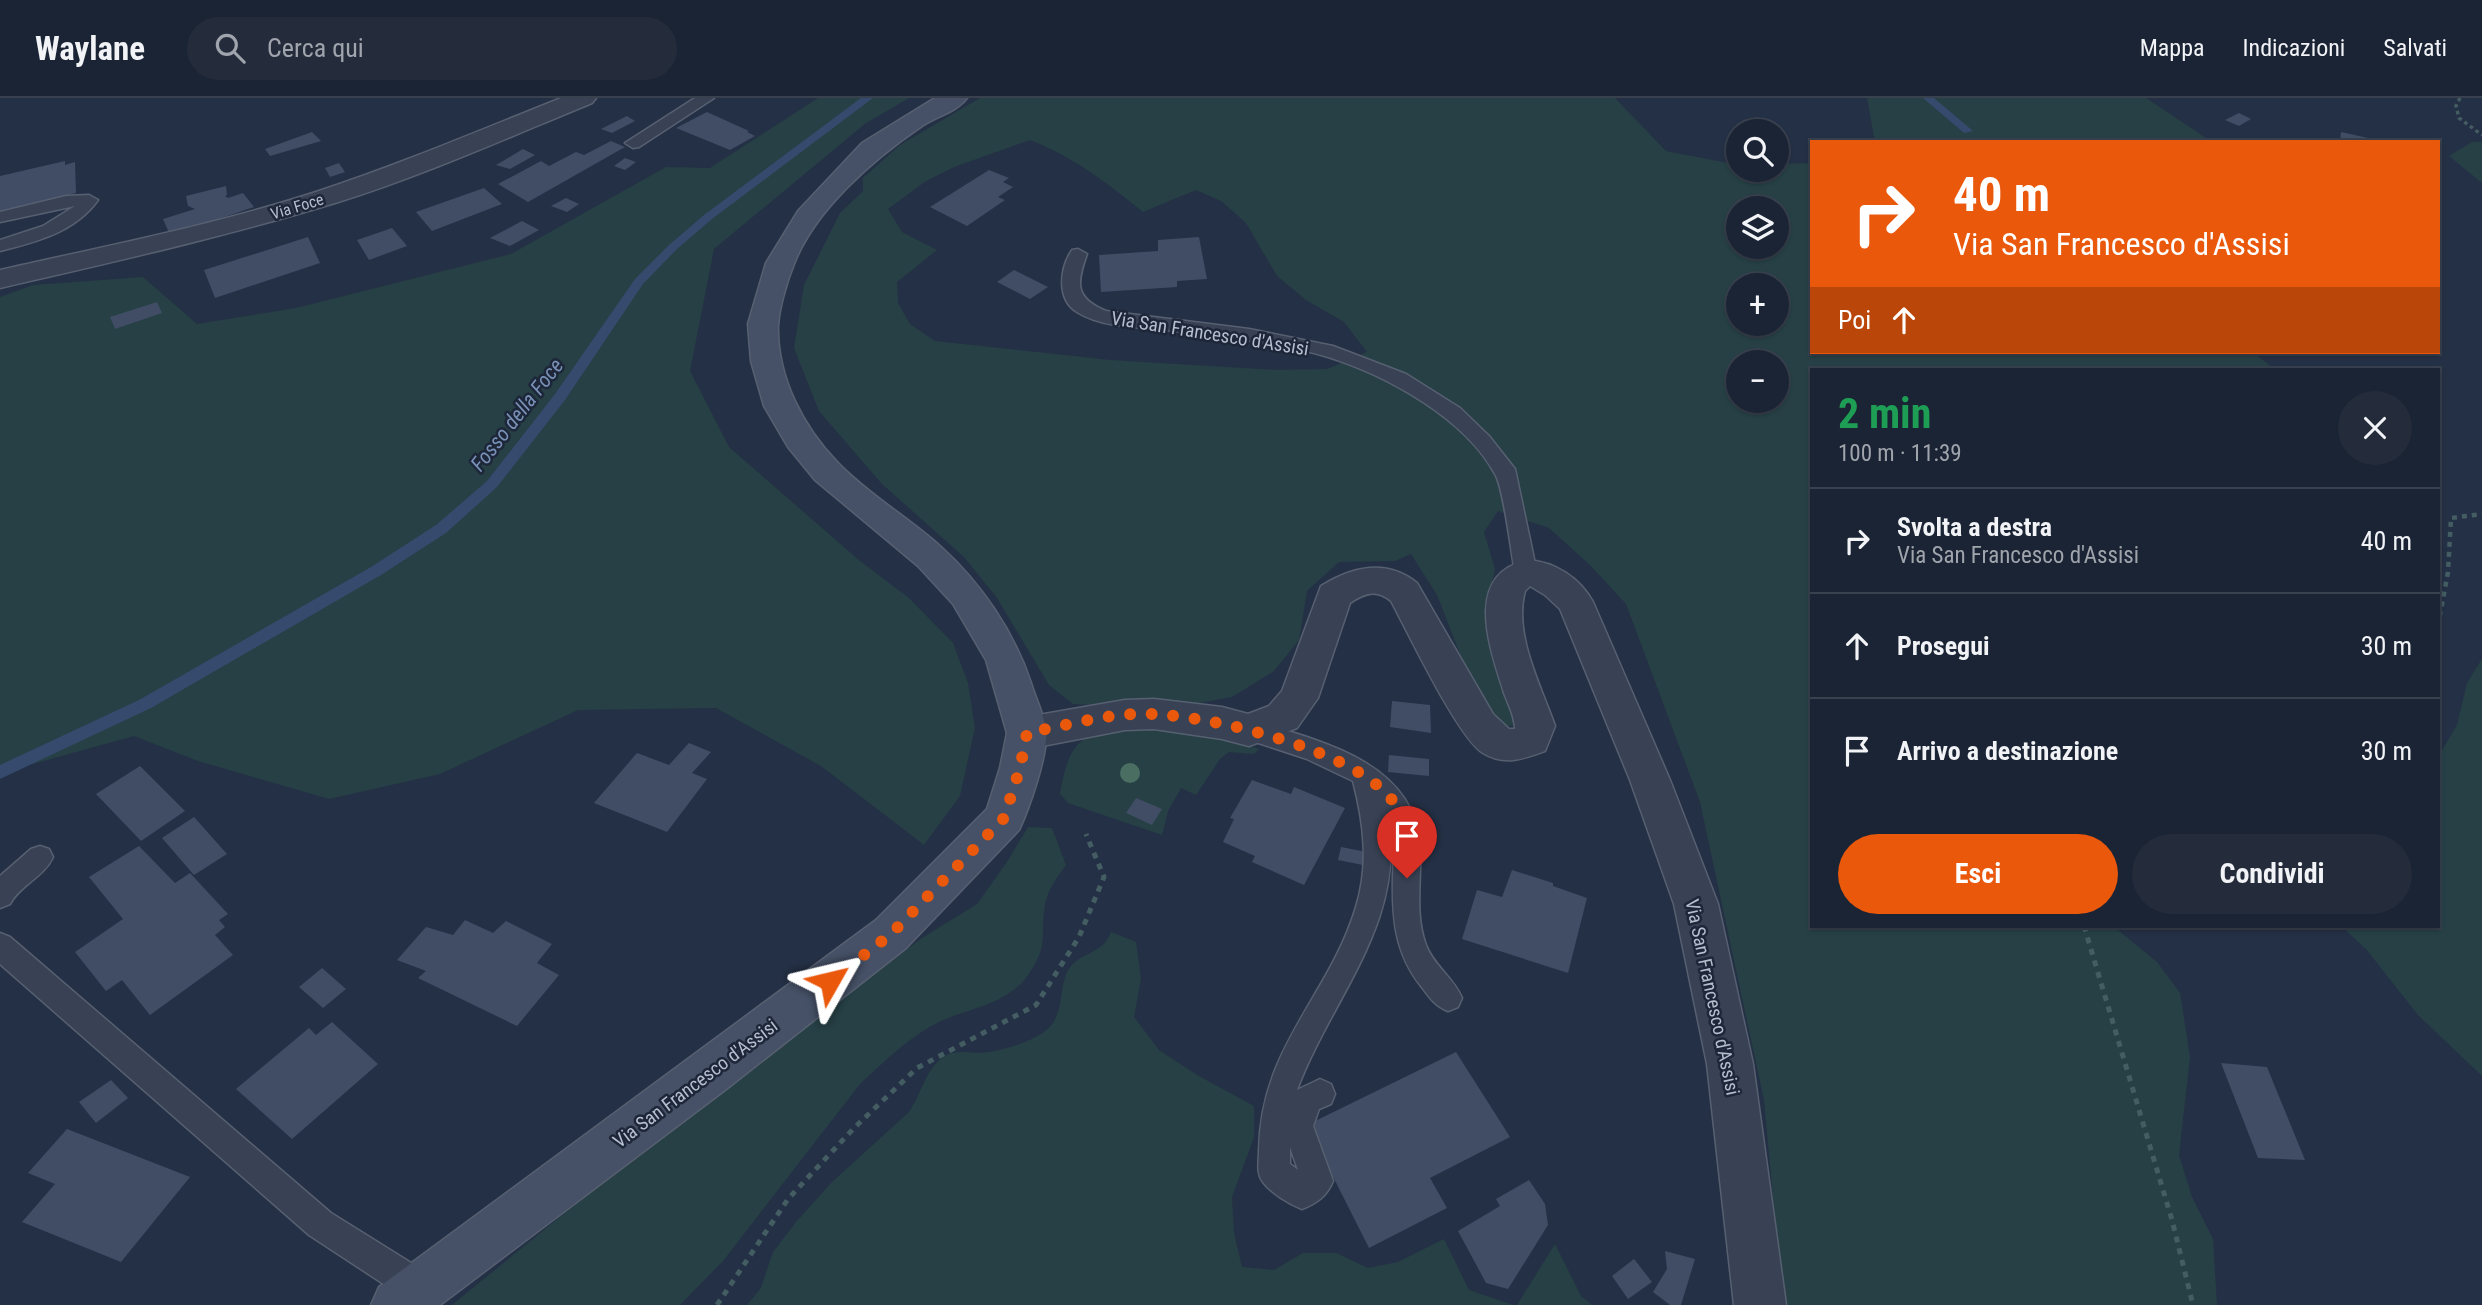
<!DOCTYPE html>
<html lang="it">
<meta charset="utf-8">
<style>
:root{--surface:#1b2434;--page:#242c3c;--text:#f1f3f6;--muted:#a0a4ac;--line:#39414f;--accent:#ea580c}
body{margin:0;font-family:"Roboto Condensed",sans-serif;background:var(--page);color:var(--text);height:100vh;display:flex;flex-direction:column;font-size:26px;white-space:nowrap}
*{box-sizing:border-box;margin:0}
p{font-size:23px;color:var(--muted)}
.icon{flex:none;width:38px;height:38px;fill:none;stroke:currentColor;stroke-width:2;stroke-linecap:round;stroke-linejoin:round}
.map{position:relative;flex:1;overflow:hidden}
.drawer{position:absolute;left:1810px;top:270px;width:630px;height:560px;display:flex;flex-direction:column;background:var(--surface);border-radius:0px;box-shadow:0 2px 5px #0004,0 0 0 2px var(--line)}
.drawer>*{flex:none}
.banner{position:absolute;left:1810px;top:42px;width:630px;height:214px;border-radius:0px;box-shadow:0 2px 5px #0004,0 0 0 2px var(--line);background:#ea580c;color:#fff;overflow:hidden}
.tools{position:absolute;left:1726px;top:21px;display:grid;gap:14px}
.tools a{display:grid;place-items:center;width:63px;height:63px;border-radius:50%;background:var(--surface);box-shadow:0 2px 5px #0004,0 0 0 2px var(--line);font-size:35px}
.pin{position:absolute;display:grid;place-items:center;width:60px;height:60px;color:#fff;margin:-72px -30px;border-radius:50% 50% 50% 0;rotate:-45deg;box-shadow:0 0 7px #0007}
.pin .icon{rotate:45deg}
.me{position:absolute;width:77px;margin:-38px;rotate:53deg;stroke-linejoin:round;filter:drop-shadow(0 0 5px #0008)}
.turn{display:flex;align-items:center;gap:24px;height:147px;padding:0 28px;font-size:32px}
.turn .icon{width:91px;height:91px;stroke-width:2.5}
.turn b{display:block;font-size:49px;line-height:60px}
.then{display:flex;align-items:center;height:66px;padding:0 28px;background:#0003;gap:14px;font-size:26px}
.round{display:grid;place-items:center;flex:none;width:74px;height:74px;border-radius:37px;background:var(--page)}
.overview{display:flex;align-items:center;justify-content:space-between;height:119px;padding:0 28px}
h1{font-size:42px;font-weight:700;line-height:52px;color:#1e9e55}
.button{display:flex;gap:14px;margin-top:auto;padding:14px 28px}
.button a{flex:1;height:80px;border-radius:42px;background:var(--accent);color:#fff;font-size:28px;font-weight:700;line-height:80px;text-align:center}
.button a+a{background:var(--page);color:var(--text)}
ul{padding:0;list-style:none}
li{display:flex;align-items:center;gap:21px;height:105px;padding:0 28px;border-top:2px solid var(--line)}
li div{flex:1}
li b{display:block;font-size:26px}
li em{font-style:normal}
header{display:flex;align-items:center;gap:42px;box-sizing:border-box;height:98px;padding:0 35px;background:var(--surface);border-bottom:2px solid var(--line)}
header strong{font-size:33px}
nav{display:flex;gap:38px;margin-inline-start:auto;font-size:24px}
.search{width:490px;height:63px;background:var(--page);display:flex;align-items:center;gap:18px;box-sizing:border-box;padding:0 24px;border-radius:38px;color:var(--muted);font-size:26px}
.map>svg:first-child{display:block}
.green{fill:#264045;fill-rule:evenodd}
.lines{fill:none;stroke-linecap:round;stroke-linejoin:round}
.stream{fill:#364a6d;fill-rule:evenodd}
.building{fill:#404d65}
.lane-casing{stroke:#576071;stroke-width:3}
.street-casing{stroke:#576071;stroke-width:3}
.secondary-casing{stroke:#576071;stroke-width:3}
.path-far2{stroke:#445d62;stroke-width:3.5;stroke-dasharray:3.5 3.5;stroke-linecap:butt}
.path-far1{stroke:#445d62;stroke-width:4.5;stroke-dasharray:5 5;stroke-linecap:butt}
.path{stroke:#445d62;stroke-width:5;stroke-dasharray:6 6;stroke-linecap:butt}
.lane{fill:#384254;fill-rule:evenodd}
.street{fill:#384254;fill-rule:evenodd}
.secondary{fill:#465167;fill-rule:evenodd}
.tree{fill:#4a6e62}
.route{stroke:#ea580c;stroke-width:12;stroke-dasharray:0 21.6}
.labels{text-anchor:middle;stroke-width:5;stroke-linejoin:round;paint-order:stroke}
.far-street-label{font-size:16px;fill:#b6bece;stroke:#1d2739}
.street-label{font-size:19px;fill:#b6bece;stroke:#1d2739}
.water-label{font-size:21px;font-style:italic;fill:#7a92b8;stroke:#1d2739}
</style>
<header>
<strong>Waylane</strong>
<div class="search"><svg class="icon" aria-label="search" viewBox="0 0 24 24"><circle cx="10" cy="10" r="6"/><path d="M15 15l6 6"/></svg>Cerca qui</div>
<nav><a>Mappa</a><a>Indicazioni</a><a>Salvati</a></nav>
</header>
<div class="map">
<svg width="2482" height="1207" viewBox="0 0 2482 1207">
<rect width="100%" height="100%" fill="#243045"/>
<g class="green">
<path d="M818 0H909L866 25 714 151 690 273 729 349 860 463 909 500 953 545 968 585 975 630 960 698 924 747 821 668 716 610 578 612 440 676 329 701 198 663 134 638 0 675V199L33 187 143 179 197 226 296 210 511 156 666 69 710 70Z"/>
<path d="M980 0H1615L1666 53 1738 67V72H1776V66L1811 65V254H2253L2274 271H1811V828H2113L2157 864 2180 895 2190 959 2179 1057 2192 1099 2213 1141 2217 1207H1783L1764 1002 1700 704 1626 506 1590 467 1549 430 1498 413 1484 434 1495 471 1488 503 1519 626 1498 631 1469 579 1437 497 1411 456 1395 463 1339 464 1307 493 1299 542 1274 573 1232 599 1194 606 1128 609 1073 606 1049 587 997 500 964 459 882 386 819 313 794 250 804 187 840 115 863 93V80L900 47ZM1030 42C1074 59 1107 85 1143 114L1196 92 1221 103 1246 125 1277 178 1306 202 1344 224 1367 254 1327 271 1277 272 1110 262 935 243 910 226 898 205 897 184 937 152 902 134 888 111 926 83 954 69ZM1738 110H1776V149H1738ZM1738 187H1776V226H1738ZM1738 264H1776V303H1738Z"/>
<path d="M1867 0H2146L2212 44H1875Z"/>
<path d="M2472 44H2482V85L2449 58Z"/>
<path d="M2482 561V978L2418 917 2366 851 2341 828H2438V659L2457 627 2467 585Z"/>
<path d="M1139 626 1213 636 1259 651 1254 656 1229 654 1220 661 1196 697 1181 690 1168 713 1162 737 1068 705 1060 696C1070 636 1083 637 1139 626Z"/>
<path d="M1028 729 1052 730 1066 767C1059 777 1051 787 1047 799 1037 833 1053 844 1026 880 1006 906 968 911 941 923 911 937 884 964 860 986L723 1163 680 1207H452L674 1026 922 840 977 806 1007 764Z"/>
<path d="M1111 834 1136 844 1141 881 1134 919 1159 952 1197 977 1254 1008V1039L1232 1099 1234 1135 1242 1169 1274 1172 1303 1155H1336L1368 1170 1398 1164 1444 1141 1469 1192 1513 1207H747L761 1190 773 1154 796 1124 832 1084 909 1014C921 997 925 973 942 960 956 949 973 957 989 954 1006 951 1030 944 1044 934 1067 917 1057 889 1069 871 1079 854 1103 857 1111 834Z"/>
<path d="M1555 1146 1581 1198 1592 1207H1517Z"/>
</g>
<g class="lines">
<g class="stream">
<path d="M861 0H873L712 121 677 151 643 186 565 302 497 389 446 435 381 477 151 610 0 681V667L139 602 371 469 436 427 487 383 555 296 635 181 669 147 704 117Z"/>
<path d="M1923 0H1934L1973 33 1964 35Z"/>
</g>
</g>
<g class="building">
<path d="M707 14 749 33 747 34 755 38 730 52 676 30Z"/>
<path d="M2239 15 2251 21 2239 28 2225 22Z"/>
<path d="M627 18 635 23 612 35 601 31Z"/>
<path d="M312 34 321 43 270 58 265 51Z"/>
<path d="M2341 34 2368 40V44H2340Z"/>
<path d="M611 43 625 49 528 104 498 86 541 63 549 68 576 54 584 57Z"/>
<path d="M523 51 535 57 510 71 496 67Z"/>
<path d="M625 60 636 64 625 72 614 68Z"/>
<path d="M65 63V67L75 64 76 95 0 114V78Z"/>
<path d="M339 65 345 74 330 79 325 70Z"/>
<path d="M989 72 1009 80 1003 84 1013 89 998 99 1005 102 967 128 930 109Z"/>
<path d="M226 88 227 97 225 98 228 100 243 95 254 109 195 129 193 127 169 135 163 121 195 111 188 108 186 98Z"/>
<path d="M484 90 502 106 432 133 416 114Z"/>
<path d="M566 100 579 106 567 114 551 108Z"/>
<path d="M522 123 539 132 510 148 490 140Z"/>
<path d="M392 130 407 148 369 162 357 142Z"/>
<path d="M308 139 320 165 215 200 204 172Z"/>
<path d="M1199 139 1207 181 1177 183V189L1101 194 1099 157 1158 153V142Z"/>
<path d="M1014 172 1048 189 1030 201 997 184Z"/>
<path d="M157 204 162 215 115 231 110 219Z"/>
<path d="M1392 603 1430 607 1431 635 1390 629Z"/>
<path d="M689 645 711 654 692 675 707 681 667 734 594 705 637 655 669 667Z"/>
<path d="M1389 657 1429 661V678L1388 674Z"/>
<path d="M140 668 185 713 141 743 96 696Z"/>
<path d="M1252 682 1291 696 1294 689 1345 710 1304 787 1252 764 1255 758 1223 744 1234 721 1230 720Z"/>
<path d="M1136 700 1162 711 1152 727 1126 715Z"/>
<path d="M194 719 227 756 194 777 162 740Z"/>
<path d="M139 748 175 785 190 775 228 816 219 822 225 829 215 837 233 857 150 917 122 882 106 893 75 854 123 821 89 779Z"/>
<path d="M1341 749 1372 755 1373 769 1338 762Z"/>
<path d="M1512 772 1553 785V788L1587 800 1568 875 1462 841 1477 792 1502 799Z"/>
<path d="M465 822 493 835 506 823 552 846 537 865 559 877 517 928 418 880 426 873 397 862 426 829 453 837Z"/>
<path d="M322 870 346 891 323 910 299 889Z"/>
<path d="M332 924 378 966 292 1041 236 991 309 930 316 937Z"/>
<path d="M1456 954 1510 1039 1430 1080 1447 1110 1369 1150 1307 1027Z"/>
<path d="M2221 965 2267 969 2305 1062 2258 1060Z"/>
<path d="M111 982 128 1000 96 1025 79 1004Z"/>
<path d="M67 1031 190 1079 121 1164 22 1124 55 1086 28 1075Z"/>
<path d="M1529 1082 1545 1106 1548 1127 1508 1191 1486 1185 1458 1133 1500 1108 1496 1101Z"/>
<path d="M1665 1153 1695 1161 1681 1207H1670L1653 1194 1667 1171Z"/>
<path d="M1634 1161 1652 1184 1628 1201 1612 1178Z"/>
</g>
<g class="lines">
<g class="lane-casing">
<g id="lane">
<path d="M695 0H714L639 49 633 50 625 45Z"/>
<path d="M89 97 98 102C75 134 36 144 0 153V142L43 128 75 108 0 124V114L66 98Z"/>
<path d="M1078 151 1087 156C1076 186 1075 200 1106 213L1249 231 1333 248 1406 276 1460 310 1489 338 1515 371 1537 475 1534 481 1526 483 1518 481 1515 475C1511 454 1504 391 1495 376 1465 320 1386 277 1328 259 1279 244 1226 240 1175 233 1145 229 1104 231 1077 214 1056 201 1060 170 1072 152Z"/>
<path d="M1249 622C1315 641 1413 662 1420 746 1422 779 1414 815 1426 847 1433 867 1454 880 1462 900L1458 909 1448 913C1435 908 1429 899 1421 888 1394 854 1392 818 1393 777 1394 757 1395 736 1387 718 1408 823 1331 900 1297 992L1320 981 1331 986 1335 996 1331 1006 1319 1011 1313 1028 1333 1083C1327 1098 1317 1105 1302 1111 1289 1106 1271 1095 1263 1084 1256 1075 1259 1063 1259 1053 1260 949 1329 899 1356 809 1369 767 1364 725 1353 683L1307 661 1240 639 1237 632 1240 625ZM1290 1049 1298 1072 1290 1066Z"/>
<path d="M40 748 49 751 53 759C44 779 20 787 10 806L0 810V778L31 751Z"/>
<path d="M0 835 10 839 331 1115 432 1178 436 1190 432 1202 420 1206 408 1202 309 1137 0 866Z"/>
</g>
</g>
<g class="street-casing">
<g id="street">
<path d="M561 0H596L592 5C507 40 422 78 335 105 224 139 112 164 0 190V172C106 148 215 127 319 93 401 66 481 32 561 0Z"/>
<path d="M1528 462C1555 464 1580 480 1593 504L1670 682 1718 806 1753 966 1786 1207H1734L1707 966 1674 806 1630 682 1560 511 1545 497 1530 488 1525 493C1513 536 1541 588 1555 628L1545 653C1523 661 1504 668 1483 655 1458 640 1408 534 1391 503 1376 491 1365 495 1350 505L1318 600 1297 630 1249 648 1222 641 1154 631 1125 632 1027 651 1013 646 1007 635 1013 624 1027 619 1125 602 1154 601 1222 609 1248 616 1269 608 1282 593 1321 488C1352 469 1386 460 1417 485L1493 616 1509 631H1515C1515 619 1508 606 1504 595 1490 550 1462 476 1528 462Z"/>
</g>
</g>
<g class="secondary-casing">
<path id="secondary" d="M935 0H967C958 13 935 19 922 28 875 60 815 111 794 166 787 183 779 210 778 228 777 279 803 329 838 365 869 397 909 420 941 449 981 485 1014 534 1031 585 1035 600 1046 620 1046 636 1047 659 1029 711 1019 732L906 850 725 992 440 1207H371L379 1189 876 822 987 711 1000 670 1007 635 986 562 953 506 918 468 815 382 788 349 764 308 751 263 748 226 766 165 798 113 862 45Z"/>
</g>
<path class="path-far2" d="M2460 0 2456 8 2459 20 2482 37"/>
<path class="path-far1" d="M2438 528 2448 474 2451 420 2482 416"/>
<g class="path">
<path d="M2084 828 2172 1122 2193 1207"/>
<path d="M717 1207 788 1101 854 1030 917 970 1036 907 1079 839 1104 779 1086 736"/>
</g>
<use href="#lane" class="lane"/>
<use href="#street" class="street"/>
<use href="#secondary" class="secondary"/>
</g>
<circle class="tree" cx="1130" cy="675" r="10"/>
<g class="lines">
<path class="route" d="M830 883 891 836 1004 720 1020 670 1027 635C1068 627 1112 614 1153 616 1216 619 1354 652 1393 703 1409 723 1410 755 1407 780"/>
</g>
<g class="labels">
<g class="far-street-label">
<text transform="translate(297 108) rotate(-17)" y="6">Via Foce</text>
</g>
<g class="street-label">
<text transform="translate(1210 235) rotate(9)" y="7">Via San Francesco d'Assisi</text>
<text transform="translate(1713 899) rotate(78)" y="7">Via San Francesco d'Assisi</text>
<text transform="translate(695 985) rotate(-37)" y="7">Via San Francesco d'Assisi</text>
</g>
<g class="water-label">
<text transform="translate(517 317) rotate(-52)" y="7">Fosso della Foce</text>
</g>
</g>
</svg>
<div class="tools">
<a><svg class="icon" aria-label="search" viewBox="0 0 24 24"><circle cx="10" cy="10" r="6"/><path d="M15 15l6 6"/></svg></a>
<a><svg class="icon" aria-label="layers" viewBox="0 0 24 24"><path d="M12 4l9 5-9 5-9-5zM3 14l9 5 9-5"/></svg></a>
<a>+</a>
<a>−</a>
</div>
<div class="pin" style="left:1407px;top:780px;background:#d93025"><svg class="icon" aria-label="arrive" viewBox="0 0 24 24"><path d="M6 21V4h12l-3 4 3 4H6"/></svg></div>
<svg class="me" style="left:830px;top:883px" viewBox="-20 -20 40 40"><path d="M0-17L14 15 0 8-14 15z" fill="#ea580c" stroke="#fff" stroke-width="4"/></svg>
<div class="banner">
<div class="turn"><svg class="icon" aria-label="right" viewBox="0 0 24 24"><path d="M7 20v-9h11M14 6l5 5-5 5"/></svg><div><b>40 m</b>Via San Francesco d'Assisi</div></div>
<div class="then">Poi<svg class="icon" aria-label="ahead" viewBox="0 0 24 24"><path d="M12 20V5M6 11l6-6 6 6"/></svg></div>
</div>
<section class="drawer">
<div class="overview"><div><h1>2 min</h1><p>100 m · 11:39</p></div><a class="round"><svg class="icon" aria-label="close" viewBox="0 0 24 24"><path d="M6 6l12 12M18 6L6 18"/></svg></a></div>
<ul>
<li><svg class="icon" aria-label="right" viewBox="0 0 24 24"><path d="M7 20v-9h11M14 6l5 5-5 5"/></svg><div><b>Svolta a destra</b><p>Via San Francesco d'Assisi</p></div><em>40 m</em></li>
<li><svg class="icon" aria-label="ahead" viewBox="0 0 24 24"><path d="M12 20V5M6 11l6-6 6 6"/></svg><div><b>Prosegui</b></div><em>30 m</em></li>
<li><svg class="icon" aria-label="arrive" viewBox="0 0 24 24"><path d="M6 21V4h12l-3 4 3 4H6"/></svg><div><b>Arrivo a destinazione</b></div><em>30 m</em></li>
</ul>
<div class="button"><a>Esci</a><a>Condividi</a></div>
</section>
</div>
